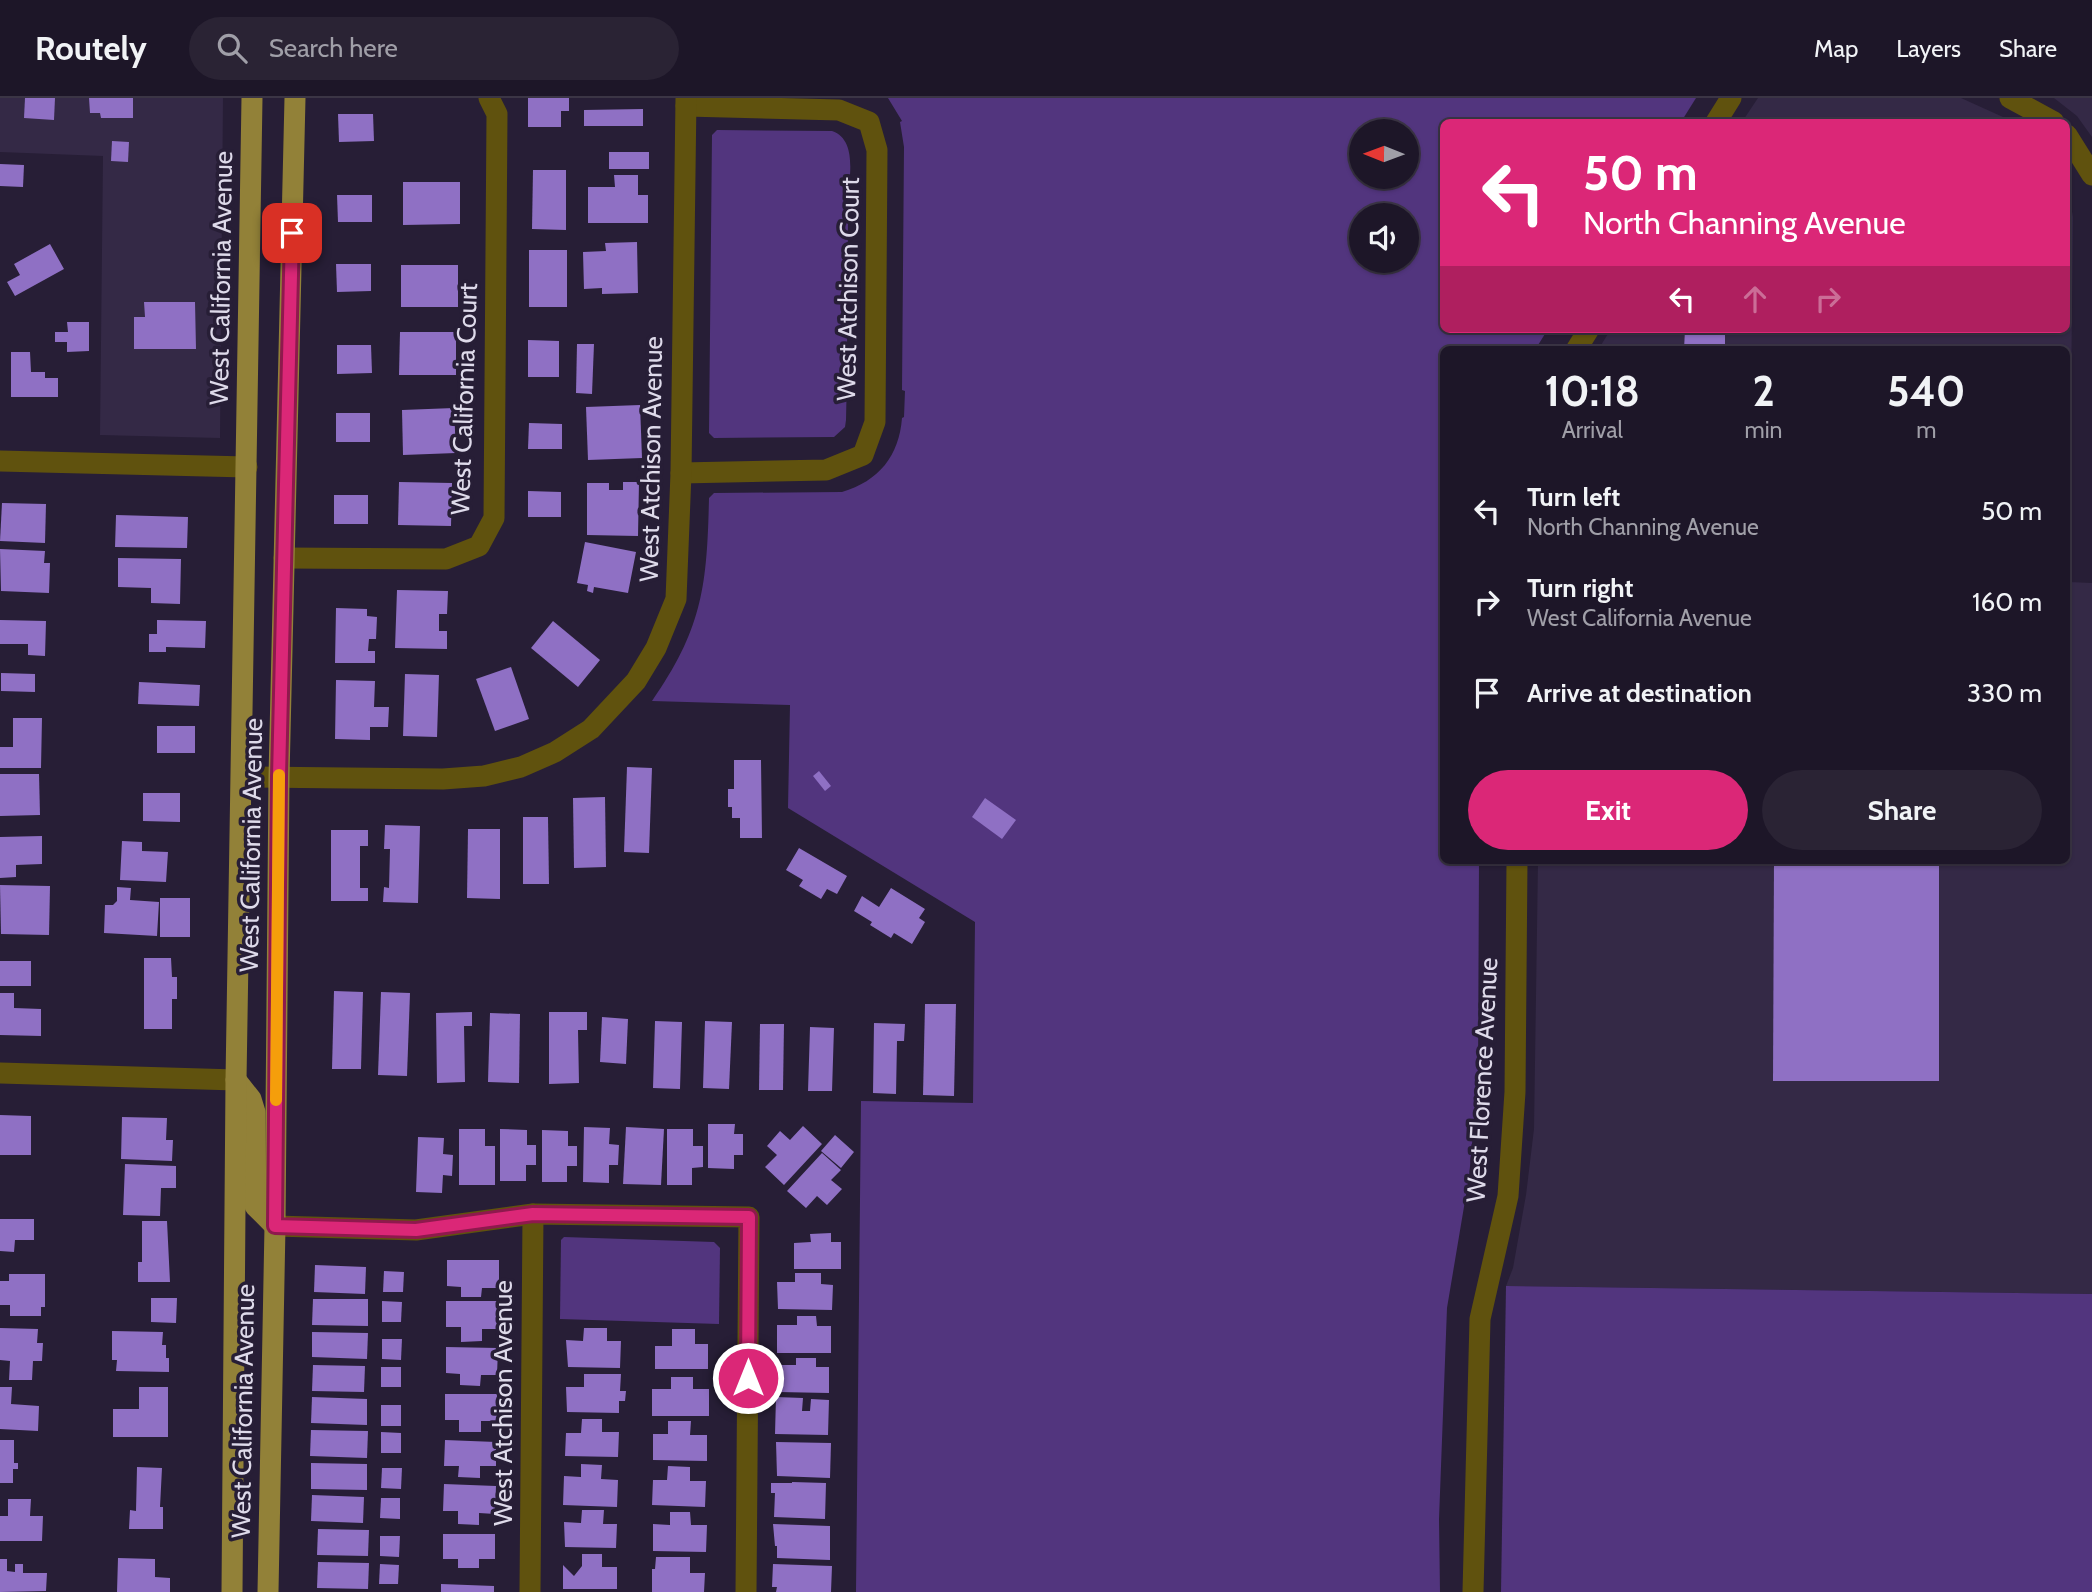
<!DOCTYPE html>
<style>
:root{--surface:#1d1628;--page:#2a2334;--text:#f1f3f6;--muted:#a09fa8;--line:#3b3545;--accent:#db2777}
body{margin:0;font-family:Cabin,sans-serif;background:var(--page);color:var(--text);height:100vh;display:flex;flex-direction:column;font-size:26px;white-space:nowrap}
*{box-sizing:border-box;margin:0}
p{font-size:23px;color:var(--muted)}
.icon{flex:none;width:38px;height:38px;fill:none;stroke:currentColor;stroke-width:2;stroke-linecap:round;stroke-linejoin:round}
.map{position:relative;flex:1;overflow:hidden}
.panel{position:absolute;left:1440px;top:248px;width:630px;height:518px;display:flex;flex-direction:column;background:var(--surface);border-radius:10px;box-shadow:0 2px 5px #0004,0 0 0 2px var(--line)}
.panel>*{flex:none}
.banner{position:absolute;left:1440px;top:21px;width:630px;height:214px;border-radius:10px;box-shadow:0 2px 5px #0004,0 0 0 2px var(--line);background:#db2777;color:#fff;overflow:hidden}
.needle{width:46px;rotate:271deg}
.fabs{position:absolute;left:1349px;top:21px;display:grid;gap:14px}
.fabs a{display:grid;place-items:center;width:70px;height:70px;border-radius:50%;background:var(--surface);box-shadow:0 2px 5px #0004,0 0 0 2px var(--line);font-size:35px}
.pin{position:absolute;display:grid;place-items:center;width:60px;height:60px;color:#fff;margin:-30px;border-radius:14px;box-shadow:0 4px 10px #0006}
.me{position:absolute;width:77px;margin:-38px;rotate:0deg;stroke-linejoin:round;filter:drop-shadow(0 0 5px #0008)}
.turn{display:flex;align-items:center;gap:24px;height:147px;padding:0 28px;font-size:32px}
.turn .icon{width:91px;height:91px;stroke-width:2.5}
.turn b{display:block;font-size:49px;line-height:60px}
.lanes{display:flex;align-items:center;height:66px;padding:0 28px;background:#0003;justify-content:center;gap:35px;direction:ltr}
.lanes .off{opacity:.35}
.eta{display:flex;justify-content:space-evenly;align-items:center;height:119px;text-align:center}
.eta b{font-size:42px;font-weight:700;line-height:49px}
.cta{display:flex;gap:14px;margin-top:auto;padding:14px 28px}
.cta a{flex:1;height:80px;border-radius:42px;background:var(--accent);color:#fff;font-size:28px;font-weight:700;line-height:80px;text-align:center}
.cta a+a{background:var(--page);color:var(--text)}
ul{padding:0;list-style:none}
li{display:flex;align-items:center;gap:21px;height:91px;padding:0 28px}
li div{flex:1}
li b{display:block;font-size:26px}
li em{font-style:normal}
header{display:flex;align-items:center;gap:42px;box-sizing:border-box;height:98px;padding:0 35px;background:var(--surface);border-bottom:2px solid var(--line)}
header strong{font-size:33px}
nav{display:flex;gap:38px;margin-inline-start:auto;font-size:24px}
.search{width:490px;height:63px;background:var(--page);display:flex;align-items:center;gap:18px;box-sizing:border-box;padding:0 24px;border-radius:38px;color:var(--muted);font-size:26px}
.map>svg:first-child{display:block}
.built{fill:#342946}
.green{fill:#52357e;fill-rule:evenodd}
.building{fill:#8f70c4}
.lines{fill:none;stroke-linecap:round;stroke-linejoin:round}
.minor{stroke:#60520e;stroke-width:21}
.major{stroke:#928138;stroke-width:21}
.route-casing{stroke:#8e194d;stroke-width:18}
.route{stroke:#db2777;stroke-width:12}
.slow{stroke:#f59e0b;stroke-width:12}
.labels{text-anchor:middle;stroke-width:7;stroke-linejoin:round;paint-order:stroke}
.street-label{font-size:26px;fill:#dedaea;stroke:#271e36}
</style>
<header>
<strong>Routely</strong>
<div class="search"><svg class="icon" aria-label="search" viewBox="0 0 24 24"><circle cx="10" cy="10" r="6"/><path d="M15 15l6 6"/></svg>Search here</div>
<nav><a>Map</a><a>Layers</a><a>Share</a></nav>
</header>
<div class="map">
<svg width="2092" height="1494" viewBox="0 0 2092 1494">
<rect width="100%" height="100%" fill="#271e36"/>
<g class="built">
<path d="M0 0H223L220 340 100 337 103 58 0 54Z"/>
<path d="M1758 0H1961L2014 24H1742Z"/>
<path d="M2054 0H2092V39L2077 18Z"/>
<path d="M2067 86 2073 119 2069 484 2092 485V1196L1506 1188 1513 1170 1526 1097 1534 1031 1538 763H2067V252H1598L1611 231H2067Z"/>
</g>
<g class="green">
<path d="M888 0H1696L1681 24H1444V231H1548L1535 252H1444V763H1479L1478 980 1469 1079 1447 1210 1439 1421 1440 1494H856L861 1003 973 1005 975 824 788 710 790 607 652 603C703 530 707 487 709 400L714 395 842 394C879 383 899 358 902 320L904 319 905 293 902 292 904 49 900 24 902 23ZM1362 33H1407V79H1362ZM1362 117H1407V163H1362Z"/>
<path d="M717 32 832 33C858 42 849 80 848 102L846 103 845 124 848 125 847 254H844V276H847L846 322 845 329 834 339 714 340 709 335 712 37Z"/>
<path d="M564 1139 714 1144 720 1150 719 1226 560 1221 561 1142Z"/>
<path d="M1506 1188 2092 1196V1494H1501Z"/>
</g>
<g class="building">
<path d="M25 0H55L54 22 24 20Z"/>
<path d="M89 0H133V20H101L100 15H90Z"/>
<path d="M528 0H569V13H561V29H528Z"/>
<path d="M643 11V28H584V12Z"/>
<path d="M338 16H373L374 43 339 44Z"/>
<path d="M112 43 129 44 128 64 111 63Z"/>
<rect x="609" y="54" width="40" height="17"/>
<path d="M0 66 24 67 23 89 0 88Z"/>
<path d="M533 72H566V132L532 131Z"/>
<path d="M614 77H638V97H648V125H588V89H615Z"/>
<path d="M403 84H460V126L403 127Z"/>
<path d="M337 97H372V124H338Z"/>
<path d="M637 144 638 195 602 196V190L584 191 583 154 606 153 605 145Z"/>
<path d="M50 146 64 171 15 198 7 184 20 177 14 166Z"/>
<rect x="529" y="152" width="38" height="57"/>
<path d="M336 166H371V193L337 194Z"/>
<rect x="401" y="167" width="57" height="42"/>
<path d="M144 204H195L196 251H134V219H145Z"/>
<path d="M67 224H89V253L67 254V244H55V234H68Z"/>
<path d="M1685 231H1725V252H1684Z"/>
<path d="M400 234H456V277H399Z"/>
<path d="M528 242 559 243V279H528Z"/>
<path d="M577 246H594L592 296 576 295Z"/>
<path d="M337 247H371L372 275 337 276Z"/>
<path d="M11 254H30L31 274H45V280H58V299H11Z"/>
<path d="M640 307 642 360 588 362 586 309Z"/>
<path d="M454 310 456 355 403 357 402 312Z"/>
<rect x="336" y="315" width="34" height="29"/>
<path d="M529 325 562 326V351H528Z"/>
<path d="M399 384 452 385 451 428 398 427Z"/>
<path d="M623 384H639L638 438 587 437V385H609V392H623Z"/>
<path d="M528 393 561 394V419H528Z"/>
<rect x="334" y="397" width="34" height="29"/>
<path d="M2 405 46 406 45 445 0 443Z"/>
<path d="M116 417 188 419 187 450 115 449Z"/>
<path d="M585 444 636 454 628 495 594 489 593 495 587 493 588 487 577 485Z"/>
<path d="M0 451 45 453 44 465H50L49 495 1 493Z"/>
<path d="M118 460 181 461 180 506 151 505V490L118 489Z"/>
<path d="M397 492 448 493 447 516H439V533H447V551L395 550Z"/>
<path d="M336 510 367 511V518L377 519 376 541H369L368 553H375V565H335Z"/>
<path d="M0 522 46 523 45 558 28 557V546H0Z"/>
<path d="M157 522 206 523 205 550 166 549V554H149V536H157Z"/>
<path d="M553 523 600 562 578 589 531 550Z"/>
<path d="M511 569 529 621 495 633 476 581Z"/>
<path d="M1 575 35 576V594L1 593Z"/>
<path d="M405 576 439 577 437 639 403 638Z"/>
<path d="M336 582 375 583 374 609H389L388 629H370V642L335 641Z"/>
<path d="M139 584 200 587 199 608 138 606Z"/>
<path d="M13 620H42L41 670H0V649H13Z"/>
<rect x="157" y="628" width="38" height="27"/>
<path d="M734 662H761L762 740H740V720H732V709H728V691H734Z"/>
<path d="M627 669 652 670 649 755 624 754Z"/>
<path d="M819 673 831 688 825 693 813 678Z"/>
<path d="M0 676H39L40 717 0 718Z"/>
<path d="M143 695H180V724L143 723Z"/>
<path d="M605 699 606 769 574 770 573 700Z"/>
<path d="M985 700 1016 722 1002 741 972 719Z"/>
<path d="M523 719H548L549 786H523Z"/>
<path d="M385 727 420 728 418 805 383 804 384 789 389 790 390 751H384Z"/>
<path d="M468 731H500V801L467 800Z"/>
<path d="M331 732H368V748H360V790H368V803H331Z"/>
<path d="M42 738V766L16 767V779L0 780V739Z"/>
<path d="M122 743 142 744V753L168 754 166 784 120 782Z"/>
<path d="M799 750 847 778 837 796 827 791 821 801 799 788 803 782 786 772Z"/>
<path d="M1774 763H1939V983H1773Z"/>
<path d="M0 787 50 788 49 837 1 836Z"/>
<path d="M117 789 131 790 130 802 159 804 157 838 104 835 105 807H113L117 803Z"/>
<path d="M891 790 925 811 919 820 925 824 912 846 894 835 891 840 870 827 872 824 854 813 862 798 879 809Z"/>
<rect x="160" y="800" width="30" height="39"/>
<path d="M144 860H171L172 879H177V901H172V931H144Z"/>
<rect x="0" y="863" width="31" height="25"/>
<path d="M334 893 363 894 361 971H332Z"/>
<path d="M381 894 410 895 407 978 378 977Z"/>
<path d="M0 895H14V910L41 911V938L0 937Z"/>
<path d="M925 906H956L954 998 923 997Z"/>
<path d="M472 914V928H464L465 984 437 985 436 915Z"/>
<path d="M549 914H587V932H578L579 985 549 986Z"/>
<path d="M490 915 520 916 519 985 488 984Z"/>
<path d="M602 919 628 921 626 966 600 964Z"/>
<path d="M655 923 682 924 680 991 653 990Z"/>
<path d="M705 923 732 924 729 991 703 990Z"/>
<path d="M874 925 905 926 904 943H897L896 996 873 995Z"/>
<path d="M760 926H784L783 992H759Z"/>
<path d="M810 929 834 930 832 993H808Z"/>
<path d="M0 1017 31 1018V1057H0Z"/>
<path d="M122 1019 167 1020 166 1042H173L172 1063 121 1061Z"/>
<path d="M708 1026H735L734 1036H743V1057H734V1071L708 1070Z"/>
<path d="M803 1028 822 1046 784 1087 765 1069 777 1057 767 1048 780 1033 790 1042Z"/>
<path d="M584 1029 610 1030 609 1046 619 1047 618 1067H609V1085L583 1084Z"/>
<path d="M626 1029 664 1031 661 1087 623 1086Z"/>
<path d="M459 1031H485V1048H495V1087H459Z"/>
<path d="M500 1031 527 1032V1047H536V1067H526V1083H500Z"/>
<path d="M667 1031H693V1048H703V1069L692 1070V1087H667Z"/>
<path d="M542 1032 568 1033V1048H577V1068H567V1084H542Z"/>
<path d="M835 1037 854 1054 841 1070 821 1053Z"/>
<path d="M418 1039 444 1040 443 1056 453 1057 452 1078 443 1077 442 1095 416 1094Z"/>
<path d="M822 1055 841 1072 831 1082 842 1091 827 1107 817 1098 806 1110 787 1093Z"/>
<path d="M125 1066 176 1068V1090H161L160 1118 123 1117Z"/>
<path d="M0 1121H34V1142H15L14 1154 0 1153Z"/>
<path d="M142 1123H167L170 1184H138V1164H142Z"/>
<path d="M831 1135V1144H841V1171H794V1145L811 1144 810 1136Z"/>
<path d="M447 1162H499V1190H482L481 1199H461V1189L447 1188Z"/>
<path d="M315 1167 366 1169 365 1196 314 1194Z"/>
<path d="M384 1173 404 1174 403 1194H383Z"/>
<path d="M795 1175H821V1186L833 1187 832 1212 778 1211 777 1184H795Z"/>
<path d="M9 1176H45V1209H41V1218H10V1207H0V1183H9Z"/>
<path d="M151 1200H177L176 1225 151 1224Z"/>
<path d="M313 1201H368V1228L312 1227Z"/>
<path d="M382 1203 402 1204 401 1224H382Z"/>
<path d="M446 1203H499V1231H482V1243L461 1244V1229H446Z"/>
<path d="M797 1218H816L817 1228H831V1255H777V1227H797Z"/>
<path d="M0 1230 38 1231 37 1245H43L42 1263H33L32 1282H9L10 1263 0 1262Z"/>
<path d="M584 1230H607V1243H621L620 1270 568 1269 566 1242 583 1243Z"/>
<path d="M672 1231H695V1246H708V1271H655V1248H672Z"/>
<path d="M112 1233 163 1234 162 1247H166V1260H169V1274L116 1273 117 1262H112Z"/>
<path d="M312 1234 368 1235 367 1261 312 1259Z"/>
<path d="M382 1241H402L401 1262 382 1261Z"/>
<path d="M446 1249 498 1250 497 1277H481L480 1288 460 1287V1276L446 1275Z"/>
<path d="M796 1260H816V1269H829V1295L778 1294V1267H796Z"/>
<path d="M313 1267 365 1268 364 1294 312 1293Z"/>
<rect x="381" y="1269" width="20" height="20"/>
<path d="M584 1276H621L620 1293H626L625 1303H619V1315L567 1314 566 1289H584Z"/>
<path d="M671 1279H693V1291H709V1318H652V1291H671Z"/>
<path d="M0 1289H12L11 1306 39 1308 38 1333 0 1331Z"/>
<path d="M139 1289H168V1339H113V1311H139Z"/>
<path d="M445 1296H497V1323H481V1334H459V1322H445Z"/>
<path d="M312 1299 367 1301V1327L311 1325Z"/>
<path d="M776 1299 803 1300 802 1313H810L811 1301 829 1302 828 1337 775 1336Z"/>
<rect x="381" y="1307" width="20" height="21"/>
<path d="M582 1321H602V1334H619L618 1359 565 1358 566 1335H581Z"/>
<path d="M668 1323H691L690 1337H707V1363L653 1362V1336H668Z"/>
<path d="M311 1332 368 1333 367 1360 310 1358Z"/>
<path d="M381 1334 401 1335V1355H381Z"/>
<path d="M0 1342H14V1365H18V1371H13V1385H0Z"/>
<path d="M445 1342 496 1344V1368H480V1380L458 1379 459 1368H444Z"/>
<path d="M776 1344 831 1345 830 1380 777 1378Z"/>
<path d="M311 1365 367 1366V1392L311 1391Z"/>
<path d="M581 1366 602 1367 601 1381 618 1382 617 1409 563 1407 564 1378 581 1379Z"/>
<path d="M668 1368 690 1369V1383H706L705 1409 652 1407 653 1382H667Z"/>
<path d="M137 1369 162 1370 160 1409H163V1431H129L130 1412 136 1413Z"/>
<path d="M382 1370H402L401 1391 381 1390Z"/>
<path d="M792 1384 826 1385 825 1421 774 1419 775 1395H771V1385H792Z"/>
<path d="M444 1386 496 1388 495 1416 479 1415V1427L458 1426V1413H443Z"/>
<path d="M312 1397 364 1399 363 1425 311 1423Z"/>
<path d="M381 1400H400V1421L380 1420Z"/>
<path d="M8 1401H31L30 1418H43L42 1443H0V1418H8Z"/>
<path d="M582 1412H604L603 1426H617L616 1450 565 1449 564 1424 581 1425Z"/>
<path d="M670 1414H690L691 1427H707L706 1454 653 1453V1426L670 1427Z"/>
<path d="M773 1426 830 1428V1462L777 1460V1448H775Z"/>
<path d="M318 1431 369 1432 368 1458 317 1457Z"/>
<path d="M443 1436H495V1461H479V1470H458V1461H443Z"/>
<path d="M380 1438H400L399 1459 380 1458Z"/>
<path d="M582 1456H602V1469H617V1491H563V1467L574 1478 582 1468Z"/>
<path d="M656 1459H690V1475H705L704 1494H652V1471H655Z"/>
<path d="M118 1460 155 1461V1479L170 1480V1494H117Z"/>
<path d="M0 1461H7V1473L15 1474V1466H23V1475H47L46 1493 0 1494Z"/>
<path d="M318 1464 369 1465 368 1491 317 1490Z"/>
<path d="M380 1466 399 1467 398 1486H379Z"/>
<path d="M773 1466 832 1468 831 1494H776L777 1489H772Z"/>
<path d="M441 1486 494 1488V1494H441Z"/>
</g>
<g class="lines">
<g class="minor">
<path d="M2010 0 2054 24"/>
<path d="M1716 24 1731 0"/>
<path d="M2067 37 2092 77"/>
<path d="M1576 252 1589 231"/>
<path d="M0 363 247 369"/>
<path d="M681 375 826 372 863 357 875 324 877 52 869 24 839 12 686 8"/>
<path d="M284 460 446 461 479 448 494 420 497 16 489 0"/>
<path d="M242 679 443 681 484 678 521 669 555 654 591 631 636 583 656 550 676 501 681 375 686 0"/>
<path d="M0 975 236 982"/>
<path d="M275 1128 416 1132 533 1116 749 1119 746 1494"/>
<path d="M530 1494 533 1116"/>
<path d="M1473 1494 1480 1221 1508 1098 1515 994 1517 763"/>
</g>
<g class="major">
<path d="M236 982 251 1001 255 1014V1108L275 1128"/>
<path d="M232 1494 236 982 252 0"/>
<path d="M268 1494 275 1128 279 679 295 0"/>
</g>
</g>
<g class="lines">
<g class="route-casing">
<path id="route" d="M292 135 279 679 275 1128 416 1132 533 1116 749 1119 748 1280"/>
</g>
<use href="#route" class="route"/>
<path class="slow" d="M276 1002 279 677"/>
</g>
<g class="labels">
<g class="street-label">
<text transform="translate(221 180) rotate(-89)" y="9">West California Avenue</text>
<text transform="translate(848 191) rotate(-89)" y="9">West Atchison Court</text>
<text transform="translate(464 301) rotate(-88)" y="9">West California Court</text>
<text transform="translate(651 361) rotate(-89)" y="9">West Atchison Avenue</text>
<text transform="translate(251 747) rotate(-89)" y="9">West California Avenue</text>
<text transform="translate(1482 982) rotate(-87)" y="9">West Florence Avenue</text>
<text transform="translate(503 1305) rotate(-90)" y="9">West Atchison Avenue</text>
<text transform="translate(243 1313) rotate(-89)" y="9">West California Avenue</text>
</g>
</g>
</svg>
<div class="fabs">
<a><svg class="needle" viewBox="-14 -14 28 28"><path d="M0-13l5 13h-10z" fill="#e53935"/><path d="M0 13l5-13h-10z" fill="#a09fa8"/></svg></a>
<a><svg class="icon" aria-label="sound" viewBox="0 0 24 24"><path d="M4 9h4l5-4v14l-5-4H4zM17 9q2 3 0 6"/></svg></a>
</div>
<div class="pin" style="left:292px;top:135px;background:#d93025"><svg class="icon" aria-label="arrive" viewBox="0 0 24 24"><path d="M6 21V4h12l-3 4 3 4H6"/></svg></div>
<svg class="me" style="left:748px;top:1280px" viewBox="-20 -20 40 40"><circle r="17" fill="#db2777" stroke="#fff" stroke-width="3"/><path d="M0-11L8 9 0 5-8 9z" fill="#fff"/></svg>
<div class="banner">
<div class="turn"><svg class="icon" aria-label="left" viewBox="0 0 24 24"><path d="M17 20v-9H6M10 6l-5 5 5 5"/></svg><div><b>50 m</b>North Channing Avenue</div></div>
<div class="lanes"><svg class="icon" aria-label="left" viewBox="0 0 24 24"><path d="M17 20v-9H6M10 6l-5 5 5 5"/></svg><svg class="icon off" aria-label="ahead" viewBox="0 0 24 24"><path d="M12 20V5M6 11l6-6 6 6"/></svg><svg class="icon off" aria-label="right" viewBox="0 0 24 24"><path d="M7 20v-9h11M14 6l5 5-5 5"/></svg></div>
</div>
<section class="panel">
<div class="eta">
<div><b>10:18</b><p>Arrival</p></div>
<div><b>2</b><p>min</p></div>
<div><b>540</b><p>m</p></div>
</div>
<ul>
<li><svg class="icon" aria-label="left" viewBox="0 0 24 24"><path d="M17 20v-9H6M10 6l-5 5 5 5"/></svg><div><b>Turn left</b><p>North Channing Avenue</p></div><em>50 m</em></li>
<li><svg class="icon" aria-label="right" viewBox="0 0 24 24"><path d="M7 20v-9h11M14 6l5 5-5 5"/></svg><div><b>Turn right</b><p>West California Avenue</p></div><em>160 m</em></li>
<li><svg class="icon" aria-label="arrive" viewBox="0 0 24 24"><path d="M6 21V4h12l-3 4 3 4H6"/></svg><div><b>Arrive at destination</b></div><em>330 m</em></li>
</ul>
<div class="cta"><a>Exit</a><a>Share</a></div>
</section>
</div>
